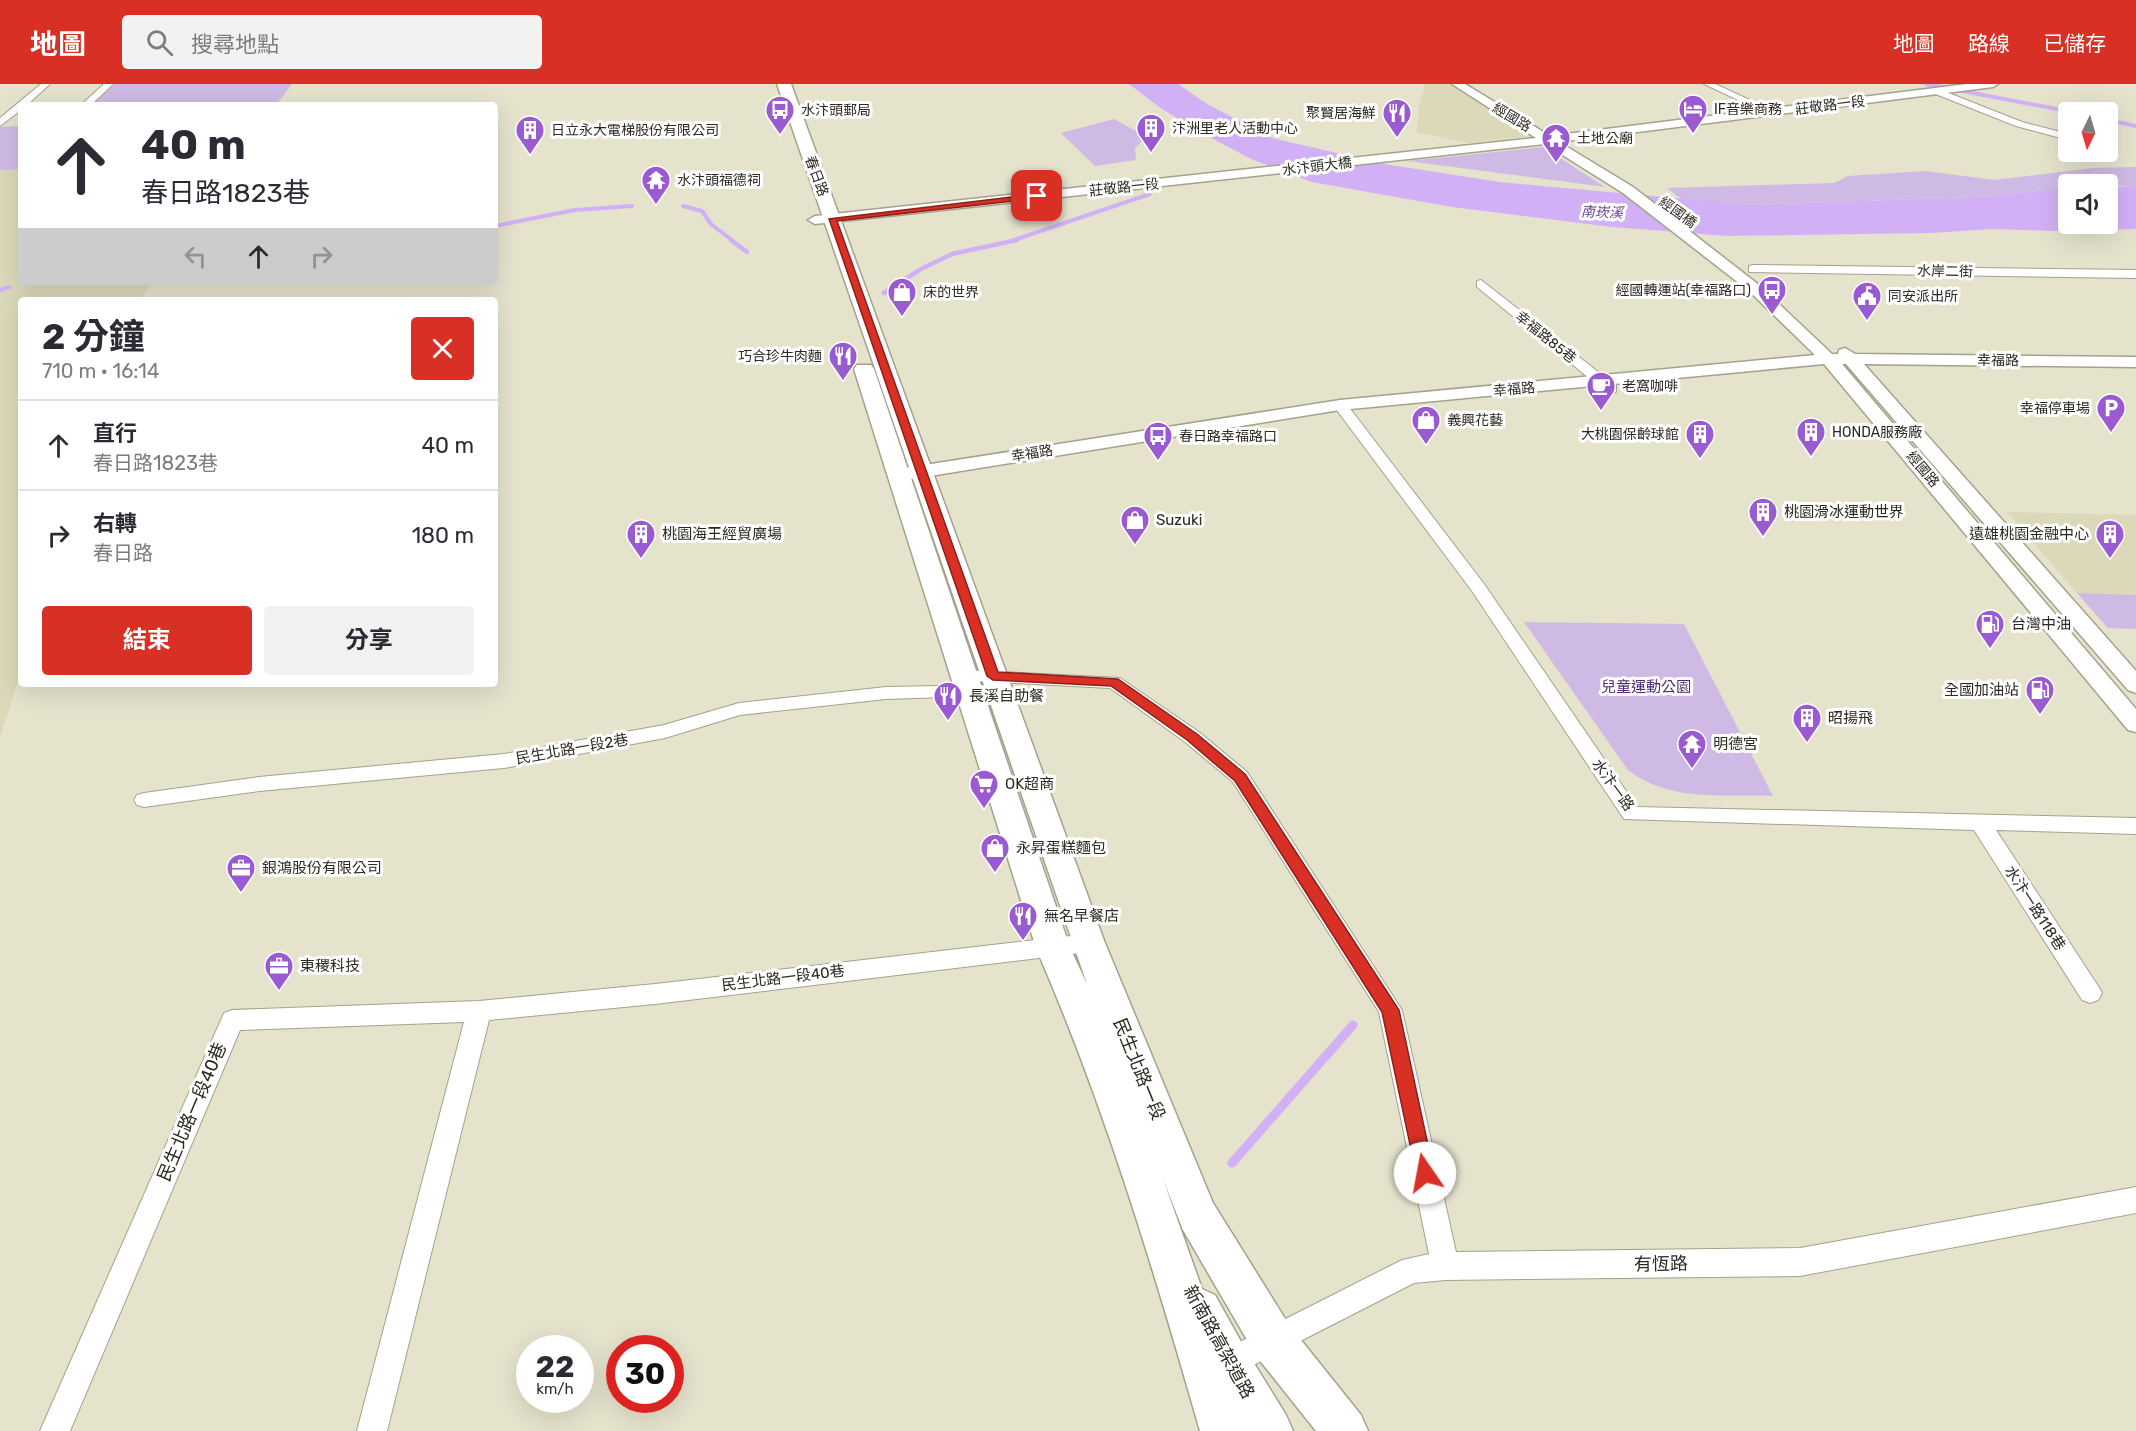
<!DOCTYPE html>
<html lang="zh-TW">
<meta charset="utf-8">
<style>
:root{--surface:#fff;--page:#f2f2f3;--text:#2b2b33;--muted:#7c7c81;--line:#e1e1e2;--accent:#d93025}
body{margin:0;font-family:Rubik,"Noto Sans TC",sans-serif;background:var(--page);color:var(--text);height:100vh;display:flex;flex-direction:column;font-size:22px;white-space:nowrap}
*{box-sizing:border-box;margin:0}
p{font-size:20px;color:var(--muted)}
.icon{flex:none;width:33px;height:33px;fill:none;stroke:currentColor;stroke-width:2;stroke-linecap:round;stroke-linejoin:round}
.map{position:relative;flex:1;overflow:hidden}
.panel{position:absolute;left:18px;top:213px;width:480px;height:390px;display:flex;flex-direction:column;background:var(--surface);border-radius:6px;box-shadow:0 6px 24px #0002}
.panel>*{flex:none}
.top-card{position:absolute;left:18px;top:18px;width:480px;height:183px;border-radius:6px;box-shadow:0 6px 24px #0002;background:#fff;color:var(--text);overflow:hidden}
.needle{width:39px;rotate:185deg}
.controls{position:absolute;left:2058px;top:18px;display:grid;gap:12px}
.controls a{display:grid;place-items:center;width:60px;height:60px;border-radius:6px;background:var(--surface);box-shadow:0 6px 24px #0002;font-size:30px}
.speed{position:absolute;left:516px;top:1251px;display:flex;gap:12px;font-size:30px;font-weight:700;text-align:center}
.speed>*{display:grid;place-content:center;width:78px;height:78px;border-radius:50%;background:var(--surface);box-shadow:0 6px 24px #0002;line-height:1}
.speed small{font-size:15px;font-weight:400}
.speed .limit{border:9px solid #d22;background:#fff;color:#111}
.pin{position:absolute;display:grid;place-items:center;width:51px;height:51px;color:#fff;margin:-26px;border-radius:12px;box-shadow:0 3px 9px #0006}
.me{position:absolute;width:66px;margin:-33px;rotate:348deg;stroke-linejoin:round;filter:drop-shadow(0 0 4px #0008)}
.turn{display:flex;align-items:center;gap:21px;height:126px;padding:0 24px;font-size:27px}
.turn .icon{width:78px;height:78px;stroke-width:2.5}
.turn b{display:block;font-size:42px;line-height:51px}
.lanes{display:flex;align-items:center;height:57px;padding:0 24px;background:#0003;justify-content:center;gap:30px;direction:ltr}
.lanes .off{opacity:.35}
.round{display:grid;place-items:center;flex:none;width:63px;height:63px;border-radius:6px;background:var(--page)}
.head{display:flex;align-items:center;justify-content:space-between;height:102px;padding:0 24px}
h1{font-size:36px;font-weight:700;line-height:45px}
.primary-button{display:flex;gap:12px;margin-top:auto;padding:12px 24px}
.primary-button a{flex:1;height:69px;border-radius:6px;background:var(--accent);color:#fff;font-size:24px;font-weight:700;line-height:69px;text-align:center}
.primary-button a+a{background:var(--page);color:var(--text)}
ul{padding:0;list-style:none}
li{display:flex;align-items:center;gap:18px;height:90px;padding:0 24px;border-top:2px solid var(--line)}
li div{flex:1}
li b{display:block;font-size:22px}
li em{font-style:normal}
header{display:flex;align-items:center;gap:36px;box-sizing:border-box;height:84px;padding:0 30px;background:var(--accent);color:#fff}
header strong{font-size:28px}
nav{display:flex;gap:33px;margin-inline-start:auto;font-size:21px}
.search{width:420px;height:54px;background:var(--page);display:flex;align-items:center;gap:15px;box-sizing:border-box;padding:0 21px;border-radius:6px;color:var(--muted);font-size:22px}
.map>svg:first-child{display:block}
.built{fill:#dbd9ba}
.green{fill:#cfbae5}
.water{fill:#d2b0f5}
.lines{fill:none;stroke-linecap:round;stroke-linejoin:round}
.stream-far2{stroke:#d2b0f5;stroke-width:4}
.stream-far1{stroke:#d2b0f5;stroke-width:4.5}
.stream{stroke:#d2b0f5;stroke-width:9}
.minor-casing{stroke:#a4a28c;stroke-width:2}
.tertiary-casing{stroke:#a4a28c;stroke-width:3}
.primary-casing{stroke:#a4a28c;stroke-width:3}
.minor{fill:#fff;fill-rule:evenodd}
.tertiary{fill:#fff;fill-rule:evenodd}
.primary{fill:#fff;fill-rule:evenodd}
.route{fill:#d93025;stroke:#8d1f18;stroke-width:1.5}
.labels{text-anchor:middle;stroke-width:6;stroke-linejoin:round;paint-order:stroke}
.far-street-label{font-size:14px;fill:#2b2a21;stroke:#fff}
.far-poi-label{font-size:14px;fill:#2b2a21;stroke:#fff;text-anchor:start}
.far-water-label{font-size:14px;font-style:italic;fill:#6a4090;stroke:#fff}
.poi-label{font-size:15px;fill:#2b2a21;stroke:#fff;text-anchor:start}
.park-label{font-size:15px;fill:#532876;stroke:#fff}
.street-label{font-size:15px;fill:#2b2a21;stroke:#fff}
.near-street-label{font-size:18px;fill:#2b2a21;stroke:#fff}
</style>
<header>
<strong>地圖</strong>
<div class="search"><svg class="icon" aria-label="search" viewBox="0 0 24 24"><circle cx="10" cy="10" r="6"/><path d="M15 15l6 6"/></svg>搜尋地點</div>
<nav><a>地圖</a><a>路線</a><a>已儲存</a></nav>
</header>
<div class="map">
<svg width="2136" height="1347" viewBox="0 0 2136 1347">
<rect width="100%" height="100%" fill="#e5e3cc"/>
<g class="built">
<path d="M1425 0H1448L1532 52 1467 59 1417 48 1419 22Z"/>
<path d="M21 85V198H152L140 216H21V588L0 653V86Z"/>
<path d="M2007 428 2136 431V511L2077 509Z"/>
</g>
<g class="green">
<path d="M115 0H292L276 21H92Z"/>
<path d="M1114 35 1147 53 1135 64 1136 76 1095 82 1061 49Z"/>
<path d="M21 42V85L0 86V43Z"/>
<path d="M1543 63 1605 103 1408 77Z"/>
<path d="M2136 83V102L2068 100V104L1975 113 1750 121 1682 116 1667 104 1834 99 1848 92 1925 87 1995 96 2092 84Z"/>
<path d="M2077 509 2136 511V545L2108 544Z"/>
<path d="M1524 538 1684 540 1773 712C1724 710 1668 718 1628 686Z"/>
</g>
<path class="water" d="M1129 0H1178L1207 20 1272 54 1384 80 1500 98 1750 121 1975 113 2068 104V140H2108V103L2136 102V145L2057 147 1991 145 1931 149 1728 152 1612 143 1452 123 1312 98 1251 75 1200 48 1159 23Z"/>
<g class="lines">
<g class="stream-far2">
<path d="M1926 0 2072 28"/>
<path d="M2108 36 2136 42"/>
<path d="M683 122 702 127 711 140 733 157"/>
<path d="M495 142 575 126 632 122"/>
<path d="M1011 157 1150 110"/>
</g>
<g class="stream-far1">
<path d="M731 156 747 168"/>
<path d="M0 206 9 203"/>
<path d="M884 209 921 185 952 170 1017 156"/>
</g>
<path class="stream" d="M1232 1079 1353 941"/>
<g class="minor-casing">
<g id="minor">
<path d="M41 0H50L27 21H21V26L0 42V34Z"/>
<path d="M104 0H113L91 21H81Z"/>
<path d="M1704 0H1715L1776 28 1768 30Z"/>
<path d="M1936 4 2022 38 2068 50V56L2016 42 1933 9 1931 7Z"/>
<path d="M1753 181 2136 186V194L1749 188V182Z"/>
<path d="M1481 196 1616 302V308H1606L1477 203V197Z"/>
<path d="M1340 317 1345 318 1484 500 1637 723 2136 734V750L1996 746 2098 902 2102 909 2098 916 2090 919 2082 916 1974 746 1624 735 1472 507 1333 321Z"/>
<path d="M963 586 1120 594 1199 648 1247 688 1402 926 1456 1168 1800 1164 2136 1103V1129L1800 1192 1445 1196 1414 1199 1234 1291 1224 1296 1214 1291 1209 1281 1214 1271 1402 1176 1429 1170 1379 928 1233 698 1185 658 1110 604 957 596 954 592 957 588Z"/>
<path d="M997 601 1004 603 1006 607 1004 611 886 615 740 631 665 654 504 684 259 707 144 723 137 721 134 716 137 711 144 709 259 693 504 670 664 641 739 619 886 603Z"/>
<path d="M1088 850 1096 853 1099 859 1096 865 1088 868 655 920 489 936 387 1347H357L464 938 240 946 70 1347H40L224 929 232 926 479 917 655 900Z"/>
</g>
</g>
<g class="tertiary-casing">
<path id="tertiary" d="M1452 0H1465L1550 52 1967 0H1998L1993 3 1559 58 1633 103 1759 201 1832 270H1838L1839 266 1845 264 1855 270 2136 273V283L1864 280 2136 587V609L2128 606 1846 280H1842L2136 625V648L2128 646 1824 280 1340 326 899 397 892 395 890 391 899 385 1340 316 1815 271 1749 207 1623 109 1545 60 815 140 808 136 815 132 1536 54Z"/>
</g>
<g class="primary-casing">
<path id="primary" d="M777 0H791L1105 859 1213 1119 1289 1241 1361 1331 1368 1347H1316L1257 1273 1183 1146 1163 1095 1202 1205 1215 1211 1244 1263 1286 1331 1293 1347H1200C1153 1183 1104 1020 1036 864L854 285 857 281H871L874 285 1070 864 1087 900Z"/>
</g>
<use href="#minor" class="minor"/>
<use href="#tertiary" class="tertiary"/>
<use href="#primary" class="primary"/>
</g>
<path class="route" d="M1037 110 1040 114 837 137 998 588 1118 595 1197 650 1245 690 1399 926 1434 1089 1431 1095 1425 1098 1419 1095 1416 1089 1382 928 1235 697 1187 656 1111 602 993 596 987 592 829 135Z"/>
<defs>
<g id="hotel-pin" transform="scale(1.5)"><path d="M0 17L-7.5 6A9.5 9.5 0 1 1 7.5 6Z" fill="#9a5ad1" stroke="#fff"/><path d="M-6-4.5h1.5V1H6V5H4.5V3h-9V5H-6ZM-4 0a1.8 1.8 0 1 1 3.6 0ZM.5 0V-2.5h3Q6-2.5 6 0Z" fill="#fff"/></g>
<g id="bus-pin" transform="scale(1.5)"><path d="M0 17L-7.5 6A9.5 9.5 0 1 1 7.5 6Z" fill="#9a5ad1" stroke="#fff"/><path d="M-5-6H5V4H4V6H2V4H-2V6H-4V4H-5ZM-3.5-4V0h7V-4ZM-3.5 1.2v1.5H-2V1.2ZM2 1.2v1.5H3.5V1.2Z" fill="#fff"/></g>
<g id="restaurant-pin" transform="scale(1.5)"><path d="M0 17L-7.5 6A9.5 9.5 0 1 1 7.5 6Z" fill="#9a5ad1" stroke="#fff"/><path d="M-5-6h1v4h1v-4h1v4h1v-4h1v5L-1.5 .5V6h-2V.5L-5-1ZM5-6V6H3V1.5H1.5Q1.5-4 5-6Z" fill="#fff"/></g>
<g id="building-pin" transform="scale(1.5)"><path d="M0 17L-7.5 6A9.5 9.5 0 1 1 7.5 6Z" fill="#9a5ad1" stroke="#fff"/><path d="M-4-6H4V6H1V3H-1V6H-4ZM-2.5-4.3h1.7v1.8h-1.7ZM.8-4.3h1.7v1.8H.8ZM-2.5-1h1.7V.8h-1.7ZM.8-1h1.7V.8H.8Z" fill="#fff"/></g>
<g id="temple-pin" transform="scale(1.5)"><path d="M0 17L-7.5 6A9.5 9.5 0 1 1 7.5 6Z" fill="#9a5ad1" stroke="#fff"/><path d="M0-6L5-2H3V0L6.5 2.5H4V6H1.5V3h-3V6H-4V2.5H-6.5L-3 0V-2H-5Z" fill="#fff"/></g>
<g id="shop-pin" transform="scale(1.5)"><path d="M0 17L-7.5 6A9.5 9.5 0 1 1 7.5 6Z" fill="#9a5ad1" stroke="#fff"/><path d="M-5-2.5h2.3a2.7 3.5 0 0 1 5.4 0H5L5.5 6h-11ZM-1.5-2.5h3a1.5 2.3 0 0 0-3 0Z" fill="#fff"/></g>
<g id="civic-pin" transform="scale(1.5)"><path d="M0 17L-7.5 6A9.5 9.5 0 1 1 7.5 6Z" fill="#9a5ad1" stroke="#fff"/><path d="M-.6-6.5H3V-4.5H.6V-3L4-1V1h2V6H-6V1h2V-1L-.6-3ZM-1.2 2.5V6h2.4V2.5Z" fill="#fff"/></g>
<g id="cafe-pin" transform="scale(1.5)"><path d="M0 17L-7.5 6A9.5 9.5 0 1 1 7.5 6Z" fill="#9a5ad1" stroke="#fff"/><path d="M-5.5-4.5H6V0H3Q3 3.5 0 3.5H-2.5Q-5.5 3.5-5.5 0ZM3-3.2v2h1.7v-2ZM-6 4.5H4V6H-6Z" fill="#fff"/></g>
<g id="parking-pin" transform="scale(1.5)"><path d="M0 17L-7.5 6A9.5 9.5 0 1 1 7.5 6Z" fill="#9a5ad1" stroke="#fff"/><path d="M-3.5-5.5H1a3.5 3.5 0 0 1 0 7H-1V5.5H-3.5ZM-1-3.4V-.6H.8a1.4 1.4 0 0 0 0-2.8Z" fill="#fff"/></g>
<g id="fuel-pin" transform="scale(1.5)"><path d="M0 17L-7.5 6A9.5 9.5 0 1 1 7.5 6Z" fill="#9a5ad1" stroke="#fff"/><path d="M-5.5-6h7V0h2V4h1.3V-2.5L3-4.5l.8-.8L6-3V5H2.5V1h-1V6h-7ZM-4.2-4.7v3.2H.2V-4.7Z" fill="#fff"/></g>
<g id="supermarket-pin" transform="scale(1.5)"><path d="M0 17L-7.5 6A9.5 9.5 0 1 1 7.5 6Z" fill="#9a5ad1" stroke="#fff"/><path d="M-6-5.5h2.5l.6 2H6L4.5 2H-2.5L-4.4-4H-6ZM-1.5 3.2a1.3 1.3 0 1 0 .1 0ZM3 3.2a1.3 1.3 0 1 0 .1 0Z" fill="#fff"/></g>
<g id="office-pin" transform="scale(1.5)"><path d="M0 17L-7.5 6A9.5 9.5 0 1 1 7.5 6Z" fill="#9a5ad1" stroke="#fff"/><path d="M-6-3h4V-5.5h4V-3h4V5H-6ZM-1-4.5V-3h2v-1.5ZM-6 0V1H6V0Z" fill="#fff"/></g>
</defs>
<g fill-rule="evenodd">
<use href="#hotel-pin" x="1693" y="25"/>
<use href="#bus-pin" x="780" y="26"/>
<use href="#restaurant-pin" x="1397" y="29"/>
<use href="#building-pin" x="1151" y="44"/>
<use href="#building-pin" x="530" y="46"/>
<use href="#temple-pin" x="1556" y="54"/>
<use href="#temple-pin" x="656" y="96"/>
<use href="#bus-pin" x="1772" y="206"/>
<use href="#shop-pin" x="902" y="208"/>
<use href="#civic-pin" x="1867" y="212"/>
<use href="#restaurant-pin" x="843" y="272"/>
<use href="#cafe-pin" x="1601" y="302"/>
<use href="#parking-pin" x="2111" y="324"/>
<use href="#shop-pin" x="1426" y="336"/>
<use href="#building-pin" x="1811" y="348"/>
<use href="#building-pin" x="1700" y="350"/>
<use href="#bus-pin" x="1158" y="352"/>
<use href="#building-pin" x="1763" y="428"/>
<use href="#shop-pin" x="1135" y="436"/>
<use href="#building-pin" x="641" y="450"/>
<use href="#building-pin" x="2110" y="450"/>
<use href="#fuel-pin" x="1990" y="540"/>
<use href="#fuel-pin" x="2040" y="606"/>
<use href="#restaurant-pin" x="948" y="612"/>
<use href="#building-pin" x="1807" y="634"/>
<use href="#temple-pin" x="1692" y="660"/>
<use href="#supermarket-pin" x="984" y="700"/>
<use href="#shop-pin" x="995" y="764"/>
<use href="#office-pin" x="241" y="784"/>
<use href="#restaurant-pin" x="1023" y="832"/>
<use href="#office-pin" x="279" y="882"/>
</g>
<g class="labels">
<g class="far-street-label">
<text transform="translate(1830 21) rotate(-7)" y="5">莊敬路一段</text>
<text transform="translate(1512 33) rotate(31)" y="5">經國路</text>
<text transform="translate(1317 82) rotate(-7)" y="5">水汴頭大橋</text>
<text transform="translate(817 92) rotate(70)" y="5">春日路</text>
<text transform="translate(1124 103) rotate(-6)" y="5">莊敬路一段</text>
<text transform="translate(1678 128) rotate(36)" y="5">經國橋</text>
<text transform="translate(1945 187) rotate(1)" y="5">水岸二街</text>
<text transform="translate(1546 253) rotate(39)" y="5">幸福路85巷</text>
<text transform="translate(1998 276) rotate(1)" y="5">幸福路</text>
<text transform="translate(1514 305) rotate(-5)" y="5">幸福路</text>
<text transform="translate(1032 369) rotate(-9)" y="5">幸福路</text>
<text transform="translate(1923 385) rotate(50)" y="5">經國路</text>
</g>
<g class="far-poi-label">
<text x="1714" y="30">IF音樂商務</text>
<text x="801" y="31">水汴頭郵局</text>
<text x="1376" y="34" text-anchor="end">聚賢居海鮮</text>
<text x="1172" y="49">汴洲里老人活動中心</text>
<text x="551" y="51">日立永大電梯股份有限公司</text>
<text x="1577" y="59">土地公廟</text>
<text x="677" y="101">水汴頭福德祠</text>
<text x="1751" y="211" text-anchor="end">經國轉運站(幸福路口)</text>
<text x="923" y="213">床的世界</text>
<text x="1888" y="217">同安派出所</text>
<text x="822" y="277" text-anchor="end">巧合珍牛肉麵</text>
<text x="1622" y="307">老窩咖啡</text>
<text x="2090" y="329" text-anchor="end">幸福停車場</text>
<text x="1447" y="341">義興花藝</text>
<text x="1832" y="353">HONDA服務廠</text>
<text x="1679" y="355" text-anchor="end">大桃園保齡球館</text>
<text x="1179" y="357">春日路幸福路口</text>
</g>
<g class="far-water-label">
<text transform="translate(1602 128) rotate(2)" y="5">南崁溪</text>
</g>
<g class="poi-label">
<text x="1784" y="433">桃園滑冰運動世界</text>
<text x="1156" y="441">Suzuki</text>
<text x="662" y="455">桃園海王經貿廣場</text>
<text x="2089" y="455" text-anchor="end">遠雄桃園金融中心</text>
<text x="2011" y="545">台灣中油</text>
<text x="2019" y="611" text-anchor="end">全國加油站</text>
<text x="969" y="617">長溪自助餐</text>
<text x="1828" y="639">昭揚飛</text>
<text x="1713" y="665">明德宮</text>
<text x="1005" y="705">OK超商</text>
<text x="1016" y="769">永昇蛋糕麵包</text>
<text x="262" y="789">銀鴻股份有限公司</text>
<text x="1044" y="837">無名早餐店</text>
<text x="300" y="887">東稷科技</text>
</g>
<g class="park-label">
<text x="1646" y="608">兒童運動公園</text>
</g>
<g class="street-label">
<text transform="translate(572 665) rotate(-10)" y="5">民生北路一段2巷</text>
<text transform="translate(1613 701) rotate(54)" y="5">水汴一路</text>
<text transform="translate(2035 824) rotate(57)" y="5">水汴一路118巷</text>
<text transform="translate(783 894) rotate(-7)" y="5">民生北路一段40巷</text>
</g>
<g class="near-street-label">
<text transform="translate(1139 985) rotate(68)" y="6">民生北路一段</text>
<text transform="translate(192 1028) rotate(-67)" y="6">民生北路一段40巷</text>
<text transform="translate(1661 1180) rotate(-1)" y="6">有恆路</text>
<text transform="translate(1219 1258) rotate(61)" y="6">新南路高架道路</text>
</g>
</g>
</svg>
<div class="controls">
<a><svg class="needle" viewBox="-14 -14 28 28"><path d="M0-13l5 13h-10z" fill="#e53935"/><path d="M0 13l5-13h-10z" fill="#7c7c81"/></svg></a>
<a><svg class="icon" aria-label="sound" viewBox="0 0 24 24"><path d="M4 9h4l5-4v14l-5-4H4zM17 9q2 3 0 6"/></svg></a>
</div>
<div class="speed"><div>22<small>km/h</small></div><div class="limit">30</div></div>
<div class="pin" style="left:1037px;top:112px;background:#d93025"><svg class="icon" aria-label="arrive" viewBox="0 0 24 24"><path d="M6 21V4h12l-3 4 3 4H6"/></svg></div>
<svg class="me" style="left:1425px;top:1089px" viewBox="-20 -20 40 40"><circle r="19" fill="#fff"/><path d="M0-13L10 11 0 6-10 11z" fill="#d93025"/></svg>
<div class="top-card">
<div class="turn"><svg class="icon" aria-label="ahead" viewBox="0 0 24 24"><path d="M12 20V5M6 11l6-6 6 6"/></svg><div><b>40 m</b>春日路1823巷</div></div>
<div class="lanes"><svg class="icon off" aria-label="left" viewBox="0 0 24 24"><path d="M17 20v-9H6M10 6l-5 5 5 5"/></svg><svg class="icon" aria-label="ahead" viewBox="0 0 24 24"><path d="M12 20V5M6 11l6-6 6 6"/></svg><svg class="icon off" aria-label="right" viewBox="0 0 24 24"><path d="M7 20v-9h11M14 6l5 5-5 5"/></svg></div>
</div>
<section class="panel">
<div class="head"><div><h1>2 分鐘</h1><p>710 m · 16:14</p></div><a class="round" style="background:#d93025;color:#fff"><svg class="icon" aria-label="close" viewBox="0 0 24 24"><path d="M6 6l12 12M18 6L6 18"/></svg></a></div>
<ul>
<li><svg class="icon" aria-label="ahead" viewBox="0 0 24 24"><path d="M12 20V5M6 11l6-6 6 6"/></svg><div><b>直行</b><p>春日路1823巷</p></div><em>40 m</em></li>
<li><svg class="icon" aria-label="right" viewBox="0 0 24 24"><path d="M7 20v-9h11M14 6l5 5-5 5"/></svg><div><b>右轉</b><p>春日路</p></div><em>180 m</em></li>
</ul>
<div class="primary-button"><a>結束</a><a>分享</a></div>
</section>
</div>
